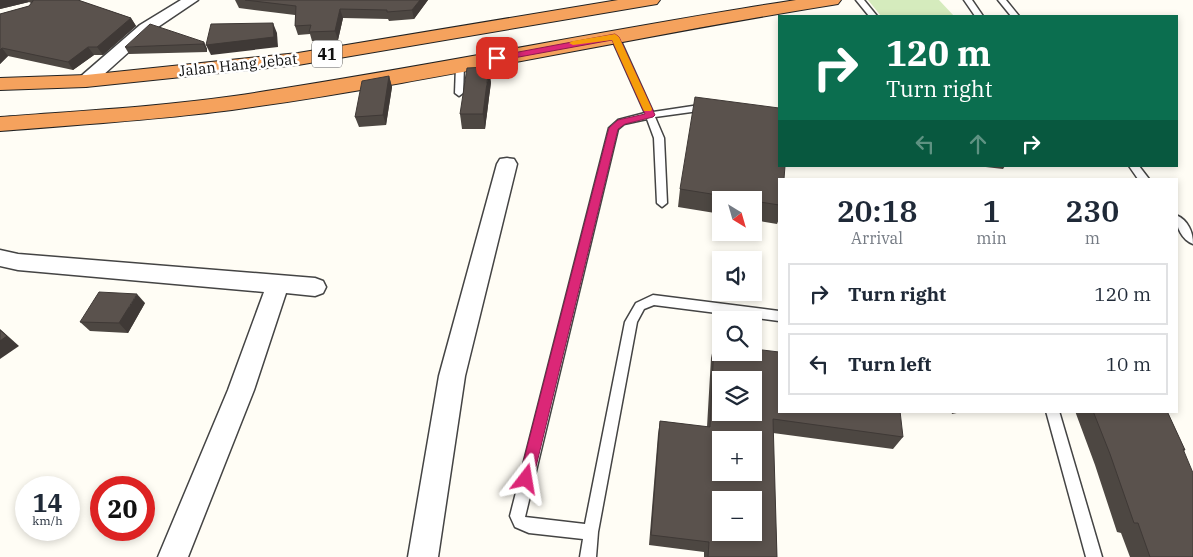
<!DOCTYPE html>
<meta charset="utf-8">
<style>
:root{--surface:#fff;--page:#f2f2f3;--text:#1f2937;--muted:#747a83;--line:#e0e1e3}
body{margin:0;font-family:"IBM Plex Serif",serif;background:var(--page);color:var(--text);height:100vh;display:flex;flex-direction:column;font-size:19px;white-space:nowrap}
*{box-sizing:border-box;margin:0}
p{font-size:16px;color:var(--muted)}
.icon{flex:none;width:28px;height:28px;fill:none;stroke:currentColor;stroke-width:2;stroke-linecap:round;stroke-linejoin:round}
.map{position:relative;flex:1;overflow:hidden}
.sheet{position:absolute;left:778px;top:178px;width:400px;height:235px;display:flex;flex-direction:column;background:var(--surface);border-radius:0px;box-shadow:0 2px 8px #0003}
.sheet>*{flex:none}
.hud{position:absolute;left:778px;top:15px;width:400px;height:152px;border-radius:0px;box-shadow:0 2px 8px #0003;background:#0b6e4f;color:#fff;overflow:hidden}
.needle{width:32px;rotate:143deg}
.tools{position:absolute;left:712px;top:191px;display:grid;gap:10px}
.tools a{display:grid;place-items:center;width:50px;height:50px;border-radius:0px;background:var(--surface);box-shadow:0 2px 8px #0003;font-size:25px}
.speed{position:absolute;left:15px;top:476px;display:flex;gap:10px;font-size:25px;font-weight:700;text-align:center}
.speed>*{display:grid;place-content:center;width:65px;height:65px;border-radius:50%;background:var(--surface);box-shadow:0 2px 8px #0003;line-height:1}
.speed small{font-size:12px;font-weight:400}
.speed .limit{border:8px solid #d22;background:#fff;color:#111}
.pin{position:absolute;display:grid;place-items:center;width:42px;height:42px;color:#fff;margin:-21px;border-radius:10px;box-shadow:0 2px 8px #0006}
.me{position:absolute;width:55px;margin:-28px;rotate:14deg;stroke-linejoin:round;filter:drop-shadow(0 0 4px #0008)}
.turn{display:flex;align-items:center;gap:18px;height:105px;padding:0 25px;font-size:22px}
.turn .icon{width:65px;height:65px;stroke-width:2.5}
.turn b{display:block;font-size:35px;line-height:42px}
.lanes{display:flex;align-items:center;height:48px;padding:0 25px;background:#0003;justify-content:center;gap:25px;direction:ltr}
.lanes .off{opacity:.35}
.eta{display:flex;justify-content:space-evenly;align-items:center;height:85px;text-align:center}
.eta b{font-size:30px;font-weight:600;line-height:35px}
ul{padding:0;list-style:none}
li{display:flex;align-items:center;gap:15px;height:62px;margin:0 10px 8px;padding:0 15px;border:2px solid var(--line);border-radius:0px}
li div{flex:1}
li b{display:block;font-size:19px}
li em{font-style:normal}
.map>svg:first-child{display:block}
.green{fill:#d5ebbd}
.lines{fill:none;stroke-linecap:round;stroke-linejoin:round}
.lane-casing{stroke:#444;stroke-width:3}
.street-casing{stroke:#444;stroke-width:3}
.highway-casing{stroke:#222;stroke-width:2}
.lane{fill:#fff;fill-rule:evenodd}
.street{fill:#fff;fill-rule:evenodd}
.highway{fill:#f5a25d;fill-rule:evenodd}
.wall{fill:#4d4742}
.shaded-wall{fill:#3f3936}
.building{fill:#5a524d;stroke:#3f3936;fill-rule:evenodd}
.route{fill:#db2777;stroke:#8e194d}
.slow{fill:#f59e0b}
.labels{text-anchor:middle;stroke-width:5;stroke-linejoin:round;paint-order:stroke}
.far-street-label{font-size:15px;fill:#111;stroke:#fff}
.shield{fill:#fff;stroke:#585858;stroke-width:1}
.shield-label{font-size:16px;font-weight:bold;fill:#111}
</style>
<div class="map">
<svg width="1193" height="557" viewBox="0 0 1193 557">
<rect width="100%" height="100%" fill="#fffdf5"/>
<path class="green" d="M868 0H939L954 16H881Z"/>
<g class="lines">
<g class="lane-casing">
<g id="lane">
<path d="M856 0H864L877 16H869Z"/>
<path d="M964 0H972L983 16H975Z"/>
<path d="M998 0H1006L1019 16H1011Z"/>
<path d="M612 35 619 37 653 112 706 104 710 107 706 110 655 117 664 138 667 203 662 207 657 203 654 138 647 119 624 124 618 129 525 517 585 524 625 322 636 303 653 295 779 311V321L654 305 644 309 637 322 598 532 596 557H580L583 539 529 533 515 527 510 516 609 128 618 120 645 113 611 37Z"/>
<path d="M460 63 464 66 463 93 459 96 455 93 456 66Z"/>
<path d="M1129 166H1139L1149 179H1138Z"/>
<path d="M1176 215C1188 220 1193 232 1193 244 1182 240 1176 227 1176 215Z"/>
<path d="M1046 411H1059L1102 557H1086Z"/>
</g>
</g>
<g class="street-casing">
<g id="street">
<path d="M181 0H198L152 31 92 85 86 86 80 85 77 81 80 77 140 25Z"/>
<path d="M507 158 514 159 517 164 465 376 438 557H408L439 376 497 164 500 159Z"/>
<path d="M0 250 18 254 315 278 323 281 326 287 323 293 315 296 286 293 254 390 188 557H158L228 390 264 292 18 270 0 266Z"/>
</g>
</g>
<g class="highway-casing">
<g id="highway">
<path d="M618 0H660L657 4 651 5 298 65 86 87 0 90V78L86 75 298 53Z"/>
<path d="M796 0H841L838 4 832 5C631 37 433 82 232 110 155 120 77 125 0 131V117C78 111 156 107 234 96 422 68 608 29 796 0Z"/>
</g>
</g>
<use href="#lane" class="lane"/>
<use href="#street" class="street"/>
<use href="#highway" class="highway"/>
</g>
<g class="wall">
<path d="M0 0H78L131 18 136 26 103 55H94L73 70 8 56 0 64V14L29 6 31 3 29 2 0 9Z"/>
<path d="M235 0H428L414 19 389 21 388 19 343 18 338 40 312 41 310 34 298 35 295 26V15L239 8Z"/>
<path d="M204 42 207 49V52L129 54 125 47Z"/>
<path d="M389 76 392 87 386 125 359 127 355 117Z"/>
<path d="M491 82 485 129H462L460 114Z"/>
<path d="M977 166H1005L1003 169Z"/>
<path d="M779 179V219L777 224 754 220V200H721V214L678 207 680 189Z"/>
<path d="M145 303 128 333 90 331 80 322Z"/>
<path d="M714 344 903 437 893 449 773 433 777 557H704V552L649 545 658 434 660 421 707 427 711 358Z"/>
<path d="M951 411H966L952 414Z"/>
<path d="M1075 411H1167L1185 450 1184 451 1193 557H1130L1121 533 1117 532 1095 465Z"/>
</g>
<g class="shaded-wall">
<path d="M0 0H27L29 2 0 9Z"/>
<path d="M420 0H428L414 19 412 10Z"/>
<path d="M340 9 343 18 338 40 335 31Z"/>
<path d="M131 18 136 26 103 55 97 47Z"/>
<path d="M273 23 277 33 278 47 211 55 206 45Z"/>
<path d="M204 42 207 49V52L203 44Z"/>
<path d="M88 47 94 55 73 70 68 62Z"/>
<path d="M2 48 8 56 0 64V50Z"/>
<path d="M489 67 491 82 485 129 483 114Z"/>
<path d="M389 76 392 87 386 125 383 115Z"/>
<path d="M137 294 145 303 128 333 119 323Z"/>
<path d="M0 329 19 346 0 359Z"/>
</g>
<g class="building">
<path d="M33 0H78L131 18 97 47H88L68 62 2 48 0 50V14L29 6 33 1Z"/>
<path d="M245 0H420L412 10 387 12V10L340 9 335 31 309 32 311 25 295 26 296 6Z"/>
<path d="M273 23 274 37 206 45 211 24Z"/>
<path d="M150 24 204 42 203 44 125 47Z"/>
<path d="M489 67 483 114H460L467 68Z"/>
<path d="M389 76 383 115 355 117 362 81Z"/>
<path d="M695 97 779 108V166H785L784 179H779V205L754 201V200H749L680 189Z"/>
<path d="M99 292 137 294 119 323 80 322Z"/>
<path d="M0 330 7 336 0 341Z"/>
<path d="M714 344 721 345V352H754V349L779 352V411H900L903 437 773 419 777 557H708L709 542 651 535 660 421 710 427ZM721 380H754V412H721ZM721 440H754V472H721ZM721 500H754V532H721Z"/>
<path d="M1093 411H1167L1185 450 1183 449 1193 473V557H1150L1138 523H1134L1110 454Z"/>
</g>
<path class="route" d="M615 34 619 37 655 115 653 117 625 124 618 129 533 479 531 484 526 486 521 484 519 479 609 128 618 120 645 114 612 40 497 61 493 58 497 56Z"/>
<path class="slow" d="M615 34 619 37 652 109 651 111H644L643 109 612 40 573 45 569 43 573 41Z"/>
<g class="labels">
<g class="far-street-label">
<text transform="translate(238 65) rotate(-6)" y="5">Jalan Hang Jebat</text>
</g>
<rect class="shield" x="312" y="40.5" width="30" height="27" rx="4"/>
<g class="shield-label">
<text x="327" y="60">41</text>
</g>
</g>
</svg>
<div class="tools">
<a><svg class="needle" viewBox="-14 -14 28 28"><path d="M0-13l5 13h-10z" fill="#e53935"/><path d="M0 13l5-13h-10z" fill="#747a83"/></svg></a>
<a><svg class="icon" aria-label="sound" viewBox="0 0 24 24"><path d="M4 9h4l5-4v14l-5-4H4zM17 9q2 3 0 6"/></svg></a>
<a><svg class="icon" aria-label="search" viewBox="0 0 24 24"><circle cx="10" cy="10" r="6"/><path d="M15 15l6 6"/></svg></a>
<a><svg class="icon" aria-label="layers" viewBox="0 0 24 24"><path d="M12 4l9 5-9 5-9-5zM3 14l9 5 9-5"/></svg></a>
<a>+</a>
<a>−</a>
</div>
<div class="speed"><div>14<small>km/h</small></div><div class="limit">20</div></div>
<div class="pin" style="left:497px;top:58px;background:#d93025"><svg class="icon" aria-label="arrive" viewBox="0 0 24 24"><path d="M6 21V4h12l-3 4 3 4H6"/></svg></div>
<svg class="me" style="left:526px;top:479px" viewBox="-20 -20 40 40"><path d="M0-17L14 15 0 8-14 15z" fill="#db2777" stroke="#fff" stroke-width="4"/></svg>
<div class="hud">
<div class="turn"><svg class="icon" aria-label="right" viewBox="0 0 24 24"><path d="M7 20v-9h11M14 6l5 5-5 5"/></svg><div><b>120 m</b>Turn right</div></div>
<div class="lanes"><svg class="icon off" aria-label="left" viewBox="0 0 24 24"><path d="M17 20v-9H6M10 6l-5 5 5 5"/></svg><svg class="icon off" aria-label="ahead" viewBox="0 0 24 24"><path d="M12 20V5M6 11l6-6 6 6"/></svg><svg class="icon" aria-label="right" viewBox="0 0 24 24"><path d="M7 20v-9h11M14 6l5 5-5 5"/></svg></div>
</div>
<section class="sheet">
<div class="eta">
<div><b>20:18</b><p>Arrival</p></div>
<div><b>1</b><p>min</p></div>
<div><b>230</b><p>m</p></div>
</div>
<ul>
<li><svg class="icon" aria-label="right" viewBox="0 0 24 24"><path d="M7 20v-9h11M14 6l5 5-5 5"/></svg><div><b>Turn right</b></div><em>120 m</em></li>
<li><svg class="icon" aria-label="left" viewBox="0 0 24 24"><path d="M17 20v-9H6M10 6l-5 5 5 5"/></svg><div><b>Turn left</b></div><em>10 m</em></li>
</ul>
</section>
</div>
